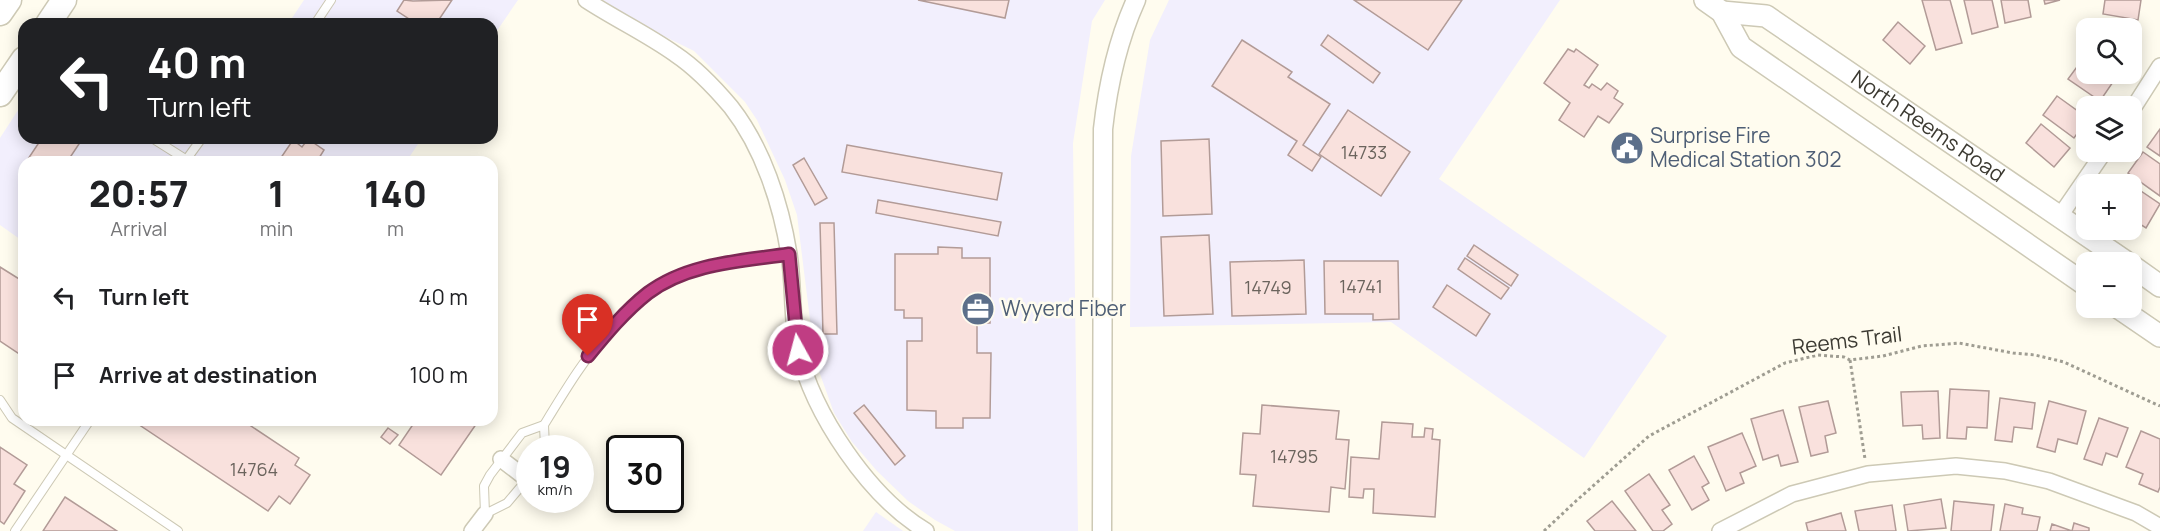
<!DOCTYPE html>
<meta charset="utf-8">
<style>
:root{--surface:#fff;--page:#f2f2f2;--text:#202124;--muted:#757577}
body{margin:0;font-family:Manrope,sans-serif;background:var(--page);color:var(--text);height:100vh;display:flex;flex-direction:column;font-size:22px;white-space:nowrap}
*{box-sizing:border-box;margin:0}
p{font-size:20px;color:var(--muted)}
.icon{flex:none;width:33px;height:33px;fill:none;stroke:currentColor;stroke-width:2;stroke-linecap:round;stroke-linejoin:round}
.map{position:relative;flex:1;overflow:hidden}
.panel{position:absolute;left:18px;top:156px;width:480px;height:270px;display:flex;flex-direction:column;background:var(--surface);border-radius:18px;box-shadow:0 3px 15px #0003}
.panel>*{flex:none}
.guide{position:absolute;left:18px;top:18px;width:480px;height:126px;border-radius:18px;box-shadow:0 3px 15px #0003;background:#202124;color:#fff;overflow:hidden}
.fabs{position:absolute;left:2076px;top:18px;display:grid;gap:12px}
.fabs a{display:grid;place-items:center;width:66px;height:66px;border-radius:12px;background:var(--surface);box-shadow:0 3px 15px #0003;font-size:30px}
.speed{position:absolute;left:516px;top:435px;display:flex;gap:12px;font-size:30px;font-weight:700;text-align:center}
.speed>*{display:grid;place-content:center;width:78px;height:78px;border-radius:50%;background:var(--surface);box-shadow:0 3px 15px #0003;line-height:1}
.speed small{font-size:15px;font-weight:400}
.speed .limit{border:3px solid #111;border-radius:9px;background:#fff;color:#111}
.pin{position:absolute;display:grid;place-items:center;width:51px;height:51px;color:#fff;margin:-62px -26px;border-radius:50% 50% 50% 0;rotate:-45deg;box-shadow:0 0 6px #0007}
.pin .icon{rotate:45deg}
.me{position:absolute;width:66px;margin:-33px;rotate:353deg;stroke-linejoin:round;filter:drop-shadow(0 0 4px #0008)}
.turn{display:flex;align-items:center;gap:21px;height:126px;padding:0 30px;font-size:27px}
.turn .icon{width:78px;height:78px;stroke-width:2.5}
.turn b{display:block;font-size:42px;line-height:51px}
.eta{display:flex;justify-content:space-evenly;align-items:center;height:102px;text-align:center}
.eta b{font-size:36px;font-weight:800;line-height:42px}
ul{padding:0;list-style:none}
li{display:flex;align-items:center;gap:18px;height:78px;padding:0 30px}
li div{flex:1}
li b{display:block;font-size:22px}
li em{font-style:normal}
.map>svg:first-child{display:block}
.commercial{fill:#f2effd}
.building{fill:#f9e1dd;stroke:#b29b97;stroke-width:1.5}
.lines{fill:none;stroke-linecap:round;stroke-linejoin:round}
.service-casing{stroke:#cdc9b5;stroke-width:10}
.minor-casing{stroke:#cdc9b5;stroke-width:18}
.tertiary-casing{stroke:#cdc9b5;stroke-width:21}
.secondary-casing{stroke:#cdc9b5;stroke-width:24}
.trunk-casing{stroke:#cdc9b5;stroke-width:27}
.path{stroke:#9f9d92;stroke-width:3;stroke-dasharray:3 3;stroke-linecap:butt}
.service{stroke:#fff;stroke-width:8}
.minor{stroke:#fff;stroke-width:15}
.tertiary{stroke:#fff;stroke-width:18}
.secondary{stroke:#fff;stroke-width:21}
.trunk{stroke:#fff;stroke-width:24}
.route-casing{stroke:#7d2855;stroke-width:15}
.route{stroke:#c03d83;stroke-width:10}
.labels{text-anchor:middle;stroke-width:5;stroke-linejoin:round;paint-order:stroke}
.number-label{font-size:18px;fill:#6b645d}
.street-label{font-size:21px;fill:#3c3a32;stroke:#fffcef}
.service-label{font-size:21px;fill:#4e5e75;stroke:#fffcef;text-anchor:start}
</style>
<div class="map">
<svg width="2160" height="531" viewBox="0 0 2160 531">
<rect width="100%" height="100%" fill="#fffcef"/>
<g class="commercial">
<path d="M304 0H518L492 38V24H288Z"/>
<path d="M603 0H1105L1092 21 1073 143 1078 531H955L935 520 908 501 877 471 852 442 834 413 815 360 797 215 785 180 757 120 745 102 694 51 631 20Z"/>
<path d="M1169 0H1560L1439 179 1667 336 1584 458 1391 322 1130 327 1131 156 1150 40Z"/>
<path d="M24 101V138H422L406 162H24V242L0 225V138Z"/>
<path d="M876 512 903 531H863Z"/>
</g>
<g class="building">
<path d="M404 0 413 1 452 0 436 24H405L409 19 397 11Z"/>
<path d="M918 0H1009L1005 18Z"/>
<path d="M1354 0H1462L1428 50Z"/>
<path d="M1922 0H1950L1962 43 1936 50Z"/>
<path d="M1964 0H1992L1998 27 1972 34Z"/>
<path d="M2001 0H2028L2031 17 2005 23Z"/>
<path d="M2044 0H2060L2045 4Z"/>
<path d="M2105 0H2141L2138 20 2103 14Z"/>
<path d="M2099 19 2134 25 2132 43V28H2097Z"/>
<path d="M1898 22 1925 46 1910 64 1883 40Z"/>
<path d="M1328 35 1380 73 1373 83 1321 45Z"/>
<path d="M1242 40 1292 72 1288 77 1330 104 1303 145 1321 157 1312 171 1288 155 1297 141 1212 86Z"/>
<path d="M1568 49 1574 52 1576 49 1598 65 1584 85 1589 88 1592 84 1601 90 1607 83 1618 91 1614 98 1623 104 1609 123 1598 116 1584 137 1559 120 1570 103 1544 83Z"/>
<path d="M2082 60 2086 63V74H2101L2113 82 2100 101 2068 79Z"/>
<path d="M2057 96 2086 117V121L2074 138 2043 115Z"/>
<path d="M1348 110 1410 152 1381 196 1319 154Z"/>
<path d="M2041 124 2070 148 2054 167 2026 143Z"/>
<path d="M2160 129V156L2147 147Z"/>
<path d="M42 138H83L67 162H26Z"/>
<path d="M308 139 324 150 319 158 325 162H278L293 140 302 147Z"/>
<path d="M1209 139 1212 214 1163 216 1161 141Z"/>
<path d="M847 145 1002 173 997 200 842 172Z"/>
<path d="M2143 152 2160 164V196L2128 173Z"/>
<path d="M804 158 827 198 815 205 793 165Z"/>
<path d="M2121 178 2131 184H2117Z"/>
<path d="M2132 185 2160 204 2146 228 2132 219Z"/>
<path d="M878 200 1001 222 998 236 876 213Z"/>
<path d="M820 223H834L837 334H823Z"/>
<path d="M1209 235 1213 314 1164 316 1161 237Z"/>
<path d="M1474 245 1518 275 1511 286 1467 256Z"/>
<path d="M938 247 962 248V258H990V323H977V353H991L990 418H963V428H936V411L907 410V341H922V318H904V310H895V254H938Z"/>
<path d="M1465 258 1509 288 1501 299 1458 269Z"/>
<path d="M1304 260 1306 314 1232 316 1230 262Z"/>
<path d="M1324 261H1398L1399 319 1373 320V314H1325Z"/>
<path d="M0 267 24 282V357L0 341Z"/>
<path d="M1447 285 1490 314 1476 336 1433 307Z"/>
<path d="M1950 389 1989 391 1987 428 1967 427 1966 439 1947 438Z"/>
<path d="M1938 391 1940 438 1923 439 1922 425 1903 426 1901 392Z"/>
<path d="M2000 398 2035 403 2032 429 2014 427 2012 442 1995 440Z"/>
<path d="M1828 401 1836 433 1825 436 1828 452 1811 456 1799 407Z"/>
<path d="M2049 401 2086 411 2077 444 2058 439 2055 452 2037 447Z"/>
<path d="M864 405 905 456 895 465 854 413Z"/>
<path d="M1262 405 1339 411 1336 439 1349 440 1345 489 1331 487 1329 512 1253 506 1256 475 1240 474 1243 433 1260 434Z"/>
<path d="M1783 410 1798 462 1781 466 1778 455 1763 460 1751 419Z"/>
<path d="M2099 418 2128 428 2117 457 2106 453 2102 465 2084 459Z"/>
<path d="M132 420H242L299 458 295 465 310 475 290 504 279 496 268 511Z"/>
<path d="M416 420H479L441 475 399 445Z"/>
<path d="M1382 422 1413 424 1412 437H1424L1425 428 1433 429 1432 439 1440 440 1435 517 1373 513 1374 489H1364L1363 498 1349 497 1351 457 1379 459Z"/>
<path d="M388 428 398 435 390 444 381 437Z"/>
<path d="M2141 431 2160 439V487L2158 492 2139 484 2143 474 2126 467Z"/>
<path d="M1742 433 1756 466 1740 473 1744 483 1726 491 1708 447Z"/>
<path d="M0 447 27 465 14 484 25 491 4 524 0 521Z"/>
<path d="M1694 456 1709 483 1702 487 1709 500 1692 510 1669 470Z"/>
<path d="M1649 474 1670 505 1662 510 1672 524 1663 531H1653L1625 491Z"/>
<path d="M65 497 117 531H43Z"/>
<path d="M1941 499 1946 528 1908 531 1904 505Z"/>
<path d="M1612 501 1636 531H1595L1587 521Z"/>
<path d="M1954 501 1994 505 1991 531H1951Z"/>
<path d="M2005 504 2023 508 2022 514 2040 517 2037 531H2000Z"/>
<path d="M1892 505 1896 531H1859L1855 511Z"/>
<path d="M1841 513 1846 531H1808L1806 523Z"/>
<path d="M2074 523 2089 528V531H2050L2052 524 2072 531Z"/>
</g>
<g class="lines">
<g class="service-casing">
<g id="service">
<path d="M315 24 331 0"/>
<path d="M152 138 190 162"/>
<path d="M186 160 202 138"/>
<path d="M0 400 12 418 178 531"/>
<path d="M544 425C586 356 628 286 712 265 737 259 764 258 789 254"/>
<path d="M529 477 507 503 485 514 484 486 490 475 522 433 544 425 545 448"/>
<path d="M15 531 90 420"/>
</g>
</g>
<g class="minor-casing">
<g id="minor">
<path d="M586 0C615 19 647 34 675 54 696 68 715 88 731 107 763 148 781 204 789 254 794 285 791 318 798 349 813 414 869 497 926 531"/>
<path d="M2132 110 2160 66"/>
<path d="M2060 216 2104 152"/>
<path d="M501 459 527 479"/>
<path d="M472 531 485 514"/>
<path d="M1720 531 1792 494 1868 474 1956 466 2005 471 2049 481 2136 513 2160 527"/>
</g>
</g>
<g class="tertiary-casing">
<path id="tertiary" d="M1102 531 1103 129C1108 84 1117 42 1136 0"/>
</g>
<g class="secondary-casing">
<g id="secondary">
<path d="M1705 0 1722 12 1741 47 2086 285"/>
<path id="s1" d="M1722 12 1766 16 2126 262"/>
<path d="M2132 266 2160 286"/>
<path d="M2119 308 2160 336"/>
</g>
</g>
<g class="trunk-casing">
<g id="trunk">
<path d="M0 13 9 0"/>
<path d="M48 24 64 0"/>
<path d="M0 94 24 59"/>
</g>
</g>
<g class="path">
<path d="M1850 360 1865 459"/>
<path d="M1544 531 1576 501 1649 436 1785 363 1818 355 1844 357 1850 360 1883 356 1922 346 1959 343 2013 353 2035 355 2064 362 2160 406"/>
</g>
<use href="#service" class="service"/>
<use href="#minor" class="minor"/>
<use href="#tertiary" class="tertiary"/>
<use href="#secondary" class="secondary"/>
<use href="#trunk" class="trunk"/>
</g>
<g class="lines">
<g class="route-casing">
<path id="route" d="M588 356C606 334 625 311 648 293 688 263 742 261 789 254L798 350"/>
</g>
<use href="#route" class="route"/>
</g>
<defs>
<g id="civic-disc" transform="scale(1.725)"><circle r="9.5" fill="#5c6f8a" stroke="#fffcef"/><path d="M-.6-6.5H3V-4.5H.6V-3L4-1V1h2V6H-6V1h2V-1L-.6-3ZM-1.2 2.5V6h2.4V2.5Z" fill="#fff"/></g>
<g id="office-disc" transform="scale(1.725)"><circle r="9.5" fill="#5c6f8a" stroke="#fffcef"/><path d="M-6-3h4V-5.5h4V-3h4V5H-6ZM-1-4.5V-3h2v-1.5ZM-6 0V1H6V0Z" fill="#fff"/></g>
</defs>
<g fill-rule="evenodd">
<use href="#civic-disc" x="1627" y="148"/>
<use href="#office-disc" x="978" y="309"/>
</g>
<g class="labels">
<g class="number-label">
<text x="1364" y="159">14733</text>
<text x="1361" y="293">14741</text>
<text x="1268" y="294">14749</text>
<text x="1294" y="463">14795</text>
<text x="254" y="476">14764</text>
</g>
<g class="street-label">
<text dy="7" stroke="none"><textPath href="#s1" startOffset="240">North Reems Road</textPath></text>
<text transform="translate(1847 341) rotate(-7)" y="7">Reems Trail</text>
</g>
<g class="service-label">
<text x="1650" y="143">Surprise Fire<tspan x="1650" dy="24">Medical Station 302</tspan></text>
<text x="1001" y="316">Wyyerd Fiber</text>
</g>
</g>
</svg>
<div class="fabs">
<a><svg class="icon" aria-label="search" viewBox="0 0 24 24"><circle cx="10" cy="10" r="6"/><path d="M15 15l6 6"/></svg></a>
<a><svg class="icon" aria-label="layers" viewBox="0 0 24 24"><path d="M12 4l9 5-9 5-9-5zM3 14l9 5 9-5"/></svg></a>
<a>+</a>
<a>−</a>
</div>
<div class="speed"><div>19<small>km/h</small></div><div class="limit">30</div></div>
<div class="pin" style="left:588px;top:356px;background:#d93025"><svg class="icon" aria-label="arrive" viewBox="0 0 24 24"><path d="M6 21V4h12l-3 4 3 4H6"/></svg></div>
<svg class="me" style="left:798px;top:350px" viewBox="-20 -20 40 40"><circle r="17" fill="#c03d83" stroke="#fff" stroke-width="3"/><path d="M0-11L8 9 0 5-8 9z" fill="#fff"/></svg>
<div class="guide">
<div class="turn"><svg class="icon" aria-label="left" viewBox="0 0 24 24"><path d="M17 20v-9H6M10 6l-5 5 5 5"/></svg><div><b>40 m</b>Turn left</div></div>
</div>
<section class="panel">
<div class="eta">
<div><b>20:57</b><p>Arrival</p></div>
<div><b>1</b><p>min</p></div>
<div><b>140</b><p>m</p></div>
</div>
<ul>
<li><svg class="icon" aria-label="left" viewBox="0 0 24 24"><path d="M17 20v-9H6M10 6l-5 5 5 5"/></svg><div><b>Turn left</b></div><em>40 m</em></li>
<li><svg class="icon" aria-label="arrive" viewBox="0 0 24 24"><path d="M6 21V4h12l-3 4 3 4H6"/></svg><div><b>Arrive at destination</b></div><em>100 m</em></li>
</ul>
</section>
</div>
